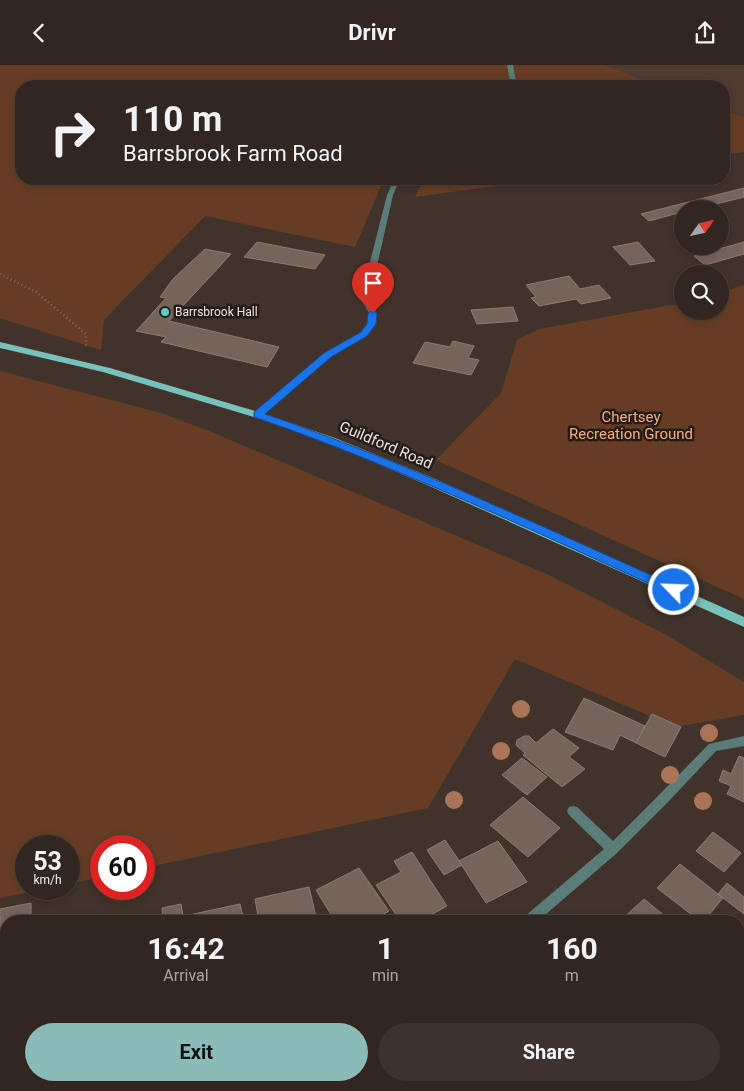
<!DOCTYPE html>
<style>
:root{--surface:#312620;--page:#3d322d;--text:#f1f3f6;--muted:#a8a5a5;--line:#4c433e;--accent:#8bbbb9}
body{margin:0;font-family:Roboto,sans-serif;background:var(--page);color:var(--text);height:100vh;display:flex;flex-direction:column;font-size:19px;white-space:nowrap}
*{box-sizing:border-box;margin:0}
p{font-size:16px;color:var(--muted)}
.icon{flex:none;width:28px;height:28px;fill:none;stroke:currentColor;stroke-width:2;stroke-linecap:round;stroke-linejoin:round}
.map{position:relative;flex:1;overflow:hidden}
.drawer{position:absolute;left:0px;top:850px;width:745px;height:176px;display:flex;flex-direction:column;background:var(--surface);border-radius:20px 20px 0 0;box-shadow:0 2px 8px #0003,0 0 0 1px var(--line)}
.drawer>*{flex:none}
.top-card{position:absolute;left:15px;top:15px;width:715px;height:105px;border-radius:20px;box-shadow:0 2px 8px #0003,0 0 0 1px var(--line);background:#312620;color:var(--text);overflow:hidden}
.needle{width:32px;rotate:56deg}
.tools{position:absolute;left:674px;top:135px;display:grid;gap:10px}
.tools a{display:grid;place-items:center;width:55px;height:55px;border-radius:50%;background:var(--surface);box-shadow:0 2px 8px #0003,0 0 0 1px var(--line);font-size:25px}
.speed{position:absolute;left:15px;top:770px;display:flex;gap:10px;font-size:25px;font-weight:700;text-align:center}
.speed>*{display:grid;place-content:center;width:65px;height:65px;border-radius:50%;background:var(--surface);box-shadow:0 2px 8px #0003,0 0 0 1px var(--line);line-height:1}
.speed small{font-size:12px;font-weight:400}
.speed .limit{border:8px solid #d22;background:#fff;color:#111}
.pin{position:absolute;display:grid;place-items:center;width:42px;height:42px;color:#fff;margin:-51px -21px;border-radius:50% 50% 50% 0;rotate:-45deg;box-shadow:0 0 5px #0007}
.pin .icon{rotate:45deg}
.me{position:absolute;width:55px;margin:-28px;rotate:294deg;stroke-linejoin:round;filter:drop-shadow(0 0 4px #0008)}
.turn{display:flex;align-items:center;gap:18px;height:105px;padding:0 25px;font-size:22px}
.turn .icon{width:65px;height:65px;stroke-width:2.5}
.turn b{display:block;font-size:35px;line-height:42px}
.eta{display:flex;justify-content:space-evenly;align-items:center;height:85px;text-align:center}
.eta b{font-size:30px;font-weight:700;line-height:35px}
.button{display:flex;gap:10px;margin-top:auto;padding:10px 25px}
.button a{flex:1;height:58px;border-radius:30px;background:var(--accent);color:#111;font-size:20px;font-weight:700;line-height:58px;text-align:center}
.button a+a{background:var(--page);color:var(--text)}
header{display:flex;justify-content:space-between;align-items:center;height:65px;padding:0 25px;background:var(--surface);font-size:22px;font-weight:700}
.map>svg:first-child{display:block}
.built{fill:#503b30}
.green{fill:#663d24}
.building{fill:#74645b;stroke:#8c7b72}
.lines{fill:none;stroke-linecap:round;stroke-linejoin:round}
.path{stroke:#7a6d66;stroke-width:2.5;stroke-dasharray:1 3;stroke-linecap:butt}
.service{fill:#5a7d7a;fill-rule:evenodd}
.minor{fill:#5a7d7a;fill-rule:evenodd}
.primary{fill:#78c2bc;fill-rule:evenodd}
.tree{fill:#aa7556}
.route{fill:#1a73e8;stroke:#114b97}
.poi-dot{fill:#55cec5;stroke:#231c19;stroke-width:2}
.labels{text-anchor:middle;stroke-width:5;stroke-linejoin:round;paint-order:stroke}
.far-poi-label{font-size:12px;fill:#ede3de;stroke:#231c19;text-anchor:start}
.park-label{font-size:15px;fill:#ffab7a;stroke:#231c19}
.street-label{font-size:15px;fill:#ede3de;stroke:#231c19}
</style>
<header><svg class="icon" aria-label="back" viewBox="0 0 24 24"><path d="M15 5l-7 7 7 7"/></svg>Drivr<svg class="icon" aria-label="share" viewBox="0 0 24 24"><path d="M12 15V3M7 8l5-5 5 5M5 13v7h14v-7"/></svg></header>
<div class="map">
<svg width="744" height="1026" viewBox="0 0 744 1026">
<rect width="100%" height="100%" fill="#41332b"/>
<path class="built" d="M605 0H744V52L724 45V21H657L628 11Z"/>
<g class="green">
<path d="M0 0H605L657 21H21V114H384L355 182 205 151 104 255 101 285 0 253Z"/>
<path d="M724 45 744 52V87L724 90Z"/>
<path d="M424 114H547L415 132Z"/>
<path d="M744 220V534L436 395 501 328 517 275 539 264 682 238V246H720V228Z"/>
<path d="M0 306 161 348 209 366 549 510 663 568 744 617V650L676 662 515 594 428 743 144 803V781H101V812L69 819V781H26V824H45L0 833Z"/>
</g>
<g class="building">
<path d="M744 123V132L696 144H682V147L649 156 641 149Z"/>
<path d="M257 177 293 184 325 190 315 204 244 192Z"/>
<path d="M638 177 655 196 630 200 613 182Z"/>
<path d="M744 177V189L705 200 694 191Z"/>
<path d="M205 184 231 189 169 256 279 282 267 302 161 277 166 272 136 266 166 233 160 232 173 214Z"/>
<path d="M569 211 580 224 599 220 611 233 581 239 576 234 539 241 531 233 536 232 526 220Z"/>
<path d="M513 242 518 256 477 259 471 245Z"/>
<path d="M453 276 474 281 468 293 479 295 471 310 413 298 425 277 450 282Z"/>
<path d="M584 633 645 661 636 678 620 670 613 685 565 667Z"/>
<path d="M652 649 681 662 665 692 636 678Z"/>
<path d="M553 664 579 683 569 692 585 704 562 722 523 690 525 688 516 680 517 675 524 671H529L536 678Z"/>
<path d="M739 691 744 693V737L727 729 731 721 719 716 723 705 731 709Z"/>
<path d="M522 693 547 712 527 730 502 710Z"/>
<path d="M523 732 560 763 528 792 490 760Z"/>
<path d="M713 767 741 788 724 807 696 786Z"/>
<path d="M445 775 462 800 444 810 427 785Z"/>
<path d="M498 776 527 817 486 838 459 796Z"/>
<path d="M412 787 447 841 420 856H400L376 820 401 807 394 796Z"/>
<path d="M680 799 723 833 704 856H700L657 823Z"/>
<path d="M359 803 389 846 372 856H335L316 825Z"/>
<path d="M727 818 744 832V849L718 829Z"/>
<path d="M309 822 317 856H259L255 834Z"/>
<path d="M644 834 671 856H620Z"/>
<path d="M31 838V856H6V885L0 886V844Z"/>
<path d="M181 839 184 856H161H163L162 843Z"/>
<path d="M240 839 244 856H190L189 850Z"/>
<path d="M6 888V988L0 989V889Z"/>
<path d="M356 1020H400L401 1022 394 1026H359Z"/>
<path d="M404 1020H459L463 1026H394Z"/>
</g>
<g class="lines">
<path class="path" d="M0 209 36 227 86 269V282"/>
<g class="service">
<path d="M507 0H513L517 21H511Z"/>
<path d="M394 114H400L393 130 377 201 373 203 369 201 387 130Z"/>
<path d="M744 671V681L716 686 668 737 664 738 660 737 658 733 660 729 709 679Z"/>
</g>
<g class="minor">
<path d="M370 199H373L377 201 370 236 377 248 376 259 367 271 331 292 261 352H255L254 350 255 348 325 288 361 267 368 259 369 248 362 236Z"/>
<path d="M664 728 668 729 670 733 668 737 617 788 538 856H523L524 852 604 784 569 750 567 746 569 742 573 741 577 742 613 776 660 729Z"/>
<rect x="102" y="1020" width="14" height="6"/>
<path d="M528 1020H543L546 1026H531Z"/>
</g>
<path class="primary" d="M0 277 110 303 262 348 335 373 433 413 744 552V562L425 419 327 377 254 352 103 307 0 283Z"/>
</g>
<g class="tree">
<circle cx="521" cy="644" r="9"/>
<circle cx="709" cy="668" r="9"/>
<circle cx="501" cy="686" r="9"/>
<circle cx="670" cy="710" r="9"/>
<circle cx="454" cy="735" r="9"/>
<circle cx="703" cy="736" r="9"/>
</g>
<path class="route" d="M373 245 377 248 376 259 367 271 331 292 265 349C406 397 542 462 678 522L680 525 678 528H670C533 466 397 401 254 352V347L324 288 361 267 367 259 368 248Z"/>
<circle class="poi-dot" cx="165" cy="247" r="5"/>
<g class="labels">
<g class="far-poi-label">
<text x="175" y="251">Barrsbrook Hall</text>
</g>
<g class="park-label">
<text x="631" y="357">Chertsey<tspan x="631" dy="17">Recreation Ground</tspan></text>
</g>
<g class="street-label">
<text transform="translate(386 380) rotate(23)" y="5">Guildford Road</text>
</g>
</g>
</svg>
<div class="tools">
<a><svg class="needle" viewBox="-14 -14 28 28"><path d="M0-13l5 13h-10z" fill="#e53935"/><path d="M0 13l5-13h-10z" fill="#a8a5a5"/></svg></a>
<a><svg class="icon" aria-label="search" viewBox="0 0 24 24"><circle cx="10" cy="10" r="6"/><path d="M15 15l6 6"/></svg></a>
</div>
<div class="speed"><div>53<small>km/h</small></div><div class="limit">60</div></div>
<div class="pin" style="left:373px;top:248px;background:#d93025"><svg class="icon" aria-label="arrive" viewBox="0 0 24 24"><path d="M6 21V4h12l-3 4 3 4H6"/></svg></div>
<svg class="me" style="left:674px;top:525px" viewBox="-20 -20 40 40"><circle r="17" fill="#1a73e8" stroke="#fff" stroke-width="3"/><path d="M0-11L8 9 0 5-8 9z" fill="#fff"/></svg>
<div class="top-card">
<div class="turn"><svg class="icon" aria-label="right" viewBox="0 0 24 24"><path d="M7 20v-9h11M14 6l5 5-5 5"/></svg><div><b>110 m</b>Barrsbrook Farm Road</div></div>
</div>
<section class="drawer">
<div class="eta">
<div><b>16:42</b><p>Arrival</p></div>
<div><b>1</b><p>min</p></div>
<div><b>160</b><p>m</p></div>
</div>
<div class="button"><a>Exit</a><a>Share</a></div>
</section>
</div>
